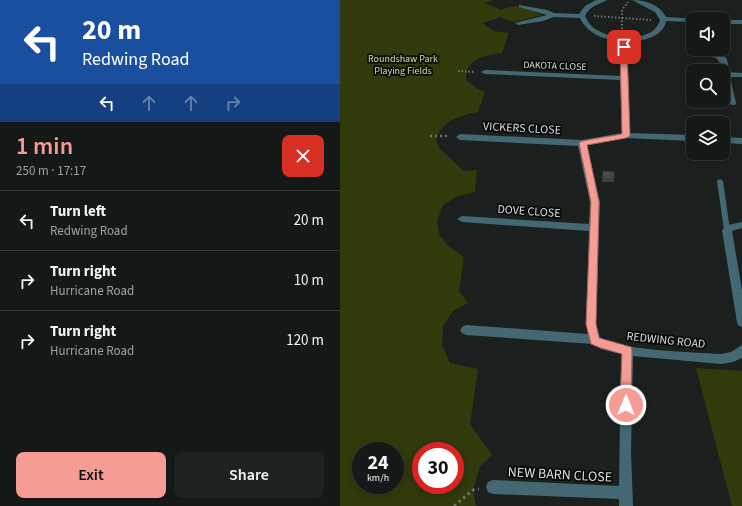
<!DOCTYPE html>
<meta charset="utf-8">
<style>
:root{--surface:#141817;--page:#1d2120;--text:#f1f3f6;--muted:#9da0a1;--line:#333736;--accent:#f59c95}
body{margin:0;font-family:"Source Sans 3",sans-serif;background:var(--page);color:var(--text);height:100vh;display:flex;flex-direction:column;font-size:15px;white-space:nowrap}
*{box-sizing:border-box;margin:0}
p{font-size:13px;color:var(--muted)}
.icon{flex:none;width:22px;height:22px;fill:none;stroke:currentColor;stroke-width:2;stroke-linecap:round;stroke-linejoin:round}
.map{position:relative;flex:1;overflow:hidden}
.drawer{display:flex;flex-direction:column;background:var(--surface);width:340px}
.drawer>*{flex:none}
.guide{background:#1a4fa0;color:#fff;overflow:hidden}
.controls{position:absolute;left:346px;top:12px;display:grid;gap:8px}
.controls a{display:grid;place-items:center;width:44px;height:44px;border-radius:8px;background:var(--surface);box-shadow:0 2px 10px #0003,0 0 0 1px var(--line);font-size:20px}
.speed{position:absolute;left:12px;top:442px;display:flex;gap:8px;font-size:20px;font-weight:700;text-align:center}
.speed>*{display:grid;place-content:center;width:52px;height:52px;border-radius:50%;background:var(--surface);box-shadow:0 2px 10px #0003,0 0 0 1px var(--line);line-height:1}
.speed small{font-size:10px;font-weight:400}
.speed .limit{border:6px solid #d22;background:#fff;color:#111}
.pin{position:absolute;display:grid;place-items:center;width:34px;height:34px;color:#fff;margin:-17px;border-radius:8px;box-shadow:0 2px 6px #0006}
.me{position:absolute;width:44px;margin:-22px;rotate:1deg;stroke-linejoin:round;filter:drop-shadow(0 0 3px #0008)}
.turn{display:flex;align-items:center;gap:14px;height:84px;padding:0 16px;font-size:18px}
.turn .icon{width:52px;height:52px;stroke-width:2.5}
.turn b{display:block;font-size:28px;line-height:34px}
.lanes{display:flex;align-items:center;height:38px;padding:0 16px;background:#0003;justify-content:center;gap:20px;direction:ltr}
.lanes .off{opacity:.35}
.round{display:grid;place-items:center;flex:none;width:42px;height:42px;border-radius:8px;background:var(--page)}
.overview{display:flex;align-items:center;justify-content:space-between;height:68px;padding:0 16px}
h1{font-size:24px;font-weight:600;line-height:30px;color:var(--accent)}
.button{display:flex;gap:8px;margin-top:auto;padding:8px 16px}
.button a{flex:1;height:46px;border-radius:8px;background:var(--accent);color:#111;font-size:16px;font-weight:600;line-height:46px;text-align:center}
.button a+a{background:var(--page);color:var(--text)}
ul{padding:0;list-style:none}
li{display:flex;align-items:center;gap:12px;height:60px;padding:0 16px;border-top:1px solid var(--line)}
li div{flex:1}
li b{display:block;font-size:15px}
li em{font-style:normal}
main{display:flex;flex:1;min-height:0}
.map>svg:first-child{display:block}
.green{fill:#303a0b;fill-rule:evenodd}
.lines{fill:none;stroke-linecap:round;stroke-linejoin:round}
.path-far2{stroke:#6d7271;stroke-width:2;stroke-dasharray:1.5 2;stroke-linecap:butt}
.path-far1{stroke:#6d7271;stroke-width:2.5;stroke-dasharray:2 3;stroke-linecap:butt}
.path{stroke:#6d7271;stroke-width:3;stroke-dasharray:2.5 3.5;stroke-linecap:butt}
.lane{fill:#436872;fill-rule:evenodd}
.street{fill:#436872;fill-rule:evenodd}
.wall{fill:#3d403e}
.building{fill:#474b48;stroke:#323432}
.route{fill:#f59c95;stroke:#9f6561}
.labels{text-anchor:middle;stroke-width:3.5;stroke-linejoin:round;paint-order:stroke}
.far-park-label{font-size:10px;fill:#cee783;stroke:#070909}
.far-street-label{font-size:10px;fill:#dbdede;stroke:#070909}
.street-label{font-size:12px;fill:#dbdede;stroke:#070909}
.near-street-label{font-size:14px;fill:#dbdede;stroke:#070909}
</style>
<main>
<section class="drawer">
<div class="guide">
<div class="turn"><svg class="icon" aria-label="left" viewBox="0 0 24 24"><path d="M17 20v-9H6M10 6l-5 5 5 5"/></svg><div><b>20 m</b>Redwing Road</div></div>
<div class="lanes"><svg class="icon" aria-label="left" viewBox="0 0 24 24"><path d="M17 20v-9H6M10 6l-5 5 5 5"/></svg><svg class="icon off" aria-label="ahead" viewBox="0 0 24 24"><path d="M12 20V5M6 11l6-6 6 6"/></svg><svg class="icon off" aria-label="ahead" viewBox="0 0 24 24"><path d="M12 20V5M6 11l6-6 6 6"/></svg><svg class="icon off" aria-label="right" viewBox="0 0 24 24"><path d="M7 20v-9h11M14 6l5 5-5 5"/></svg></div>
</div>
<div class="overview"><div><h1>1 min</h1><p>250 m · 17:17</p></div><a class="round" style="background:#d93025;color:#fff"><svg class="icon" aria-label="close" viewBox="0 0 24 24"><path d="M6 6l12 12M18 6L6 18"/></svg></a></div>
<ul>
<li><svg class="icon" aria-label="left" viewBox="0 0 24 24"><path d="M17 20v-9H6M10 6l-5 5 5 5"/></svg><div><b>Turn left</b><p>Redwing Road</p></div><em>20 m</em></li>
<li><svg class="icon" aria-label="right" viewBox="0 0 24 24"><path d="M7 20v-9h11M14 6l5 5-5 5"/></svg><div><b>Turn right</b><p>Hurricane Road</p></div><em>10 m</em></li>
<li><svg class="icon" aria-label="right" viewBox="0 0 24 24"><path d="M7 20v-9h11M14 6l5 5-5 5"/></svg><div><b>Turn right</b><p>Hurricane Road</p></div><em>120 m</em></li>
</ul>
<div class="button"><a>Exit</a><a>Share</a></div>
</section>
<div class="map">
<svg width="402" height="506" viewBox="0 0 402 506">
<rect width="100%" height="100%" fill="#1b201f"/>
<g class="green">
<path d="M0 0H154L145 3 161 10C179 3 185 6 202 15L174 22 161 17 142 23 154 31 169 33 162 53C144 56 126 57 126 80L136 88 145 92 138 112C118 116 103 120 96 140L100 149 124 171 137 170 135 192 118 196 103 205 97 221 99 234 108 246 124 257 119 291 128 303 113 311 103 326 102 345 110 363 138 369 130 424 152 455 140 467 133 490 136 506H0ZM21 451H55V485H21ZM81 451H115V485H81Z"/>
<path d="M356 368 402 371V506H392Z"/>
</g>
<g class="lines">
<g class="path-far2">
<path d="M254 16 311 20"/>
<path d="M282 29V10L288 2"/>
<path d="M118 71 135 72"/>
</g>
<path class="path-far1" d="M90 136H109"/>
<path class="path" d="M114 506 133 490 139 489"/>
<path class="lane" d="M380 179 383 181 390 230 387 232 384 230 377 181Z"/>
<g class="street">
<path d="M256 0H267C259 5 250 5 245 16 248 22 251 27 257 30 273 40 314 43 320 20L315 12 292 0C305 0 319 4 326 17L356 19H353V22L326 21C323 38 301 41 287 42L290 133 353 135V141L286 138 247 145 260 202 256 324 260 337C280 351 354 352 381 354L391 352 402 345V358L393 362 381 364 293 356 291 452 293 506H279V499L153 494 148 492 146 487 148 482 153 480 279 486 281 354 261 349 253 344 126 335 122 333 120 330 122 327 126 325 248 334 246 324 249 231 122 222 117 219 122 216 249 224 250 202 238 146 120 140 116 137 120 134 242 140 282 133 280 80 145 74 141 72 145 70 280 76V41C263 40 247 33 240 18L214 17 203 21 178 25 175 23 207 15 179 7V5L207 10 214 13 239 14 245 6Z"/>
<rect x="383" y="20" width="19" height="4"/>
<path d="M358 52 381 53 387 59 389 72 402 73V77H390L396 103 395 105H392L388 103 383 71H382C378 52 374 59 358 56Z"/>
<path d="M383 137 402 138V144L383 143Z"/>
<path d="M402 222V228L392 231 402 290V327L398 325 397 322 382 230 388 225Z"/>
</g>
</g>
<path class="wall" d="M263 171 274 179V182H262Z"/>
<path class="building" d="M263 171 274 172V179H262Z"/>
<path class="route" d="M284 45 287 47 290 136 286 138 247 145 259 202 256 324 259 338 291 347 292 350 291 405 289 408 286 410 282 408 280 405 282 354 261 348 251 344 246 324 251 202 239 143 242 141 282 134 280 47Z"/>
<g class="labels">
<g class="far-park-label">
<text x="63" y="62">Roundshaw Park<tspan x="63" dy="12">Playing Fields</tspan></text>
</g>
<g class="far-street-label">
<text transform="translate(215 65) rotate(2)" y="4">DAKOTA CLOSE</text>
</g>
<g class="street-label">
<text transform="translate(182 128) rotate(3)" y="4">VICKERS CLOSE</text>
<text transform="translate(189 211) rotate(4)" y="4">DOVE CLOSE</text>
<text transform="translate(326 340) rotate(6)" y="4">REDWING ROAD</text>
</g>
<g class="near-street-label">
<text transform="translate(220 474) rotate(3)" y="5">NEW BARN CLOSE</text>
</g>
</g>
</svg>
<div class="controls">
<a><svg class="icon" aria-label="sound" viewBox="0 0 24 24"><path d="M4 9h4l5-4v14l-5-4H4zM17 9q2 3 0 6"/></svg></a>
<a><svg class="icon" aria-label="search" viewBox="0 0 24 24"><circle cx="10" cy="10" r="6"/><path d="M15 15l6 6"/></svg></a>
<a><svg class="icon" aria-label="layers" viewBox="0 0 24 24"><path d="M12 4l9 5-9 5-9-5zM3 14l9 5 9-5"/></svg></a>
</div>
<div class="speed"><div>24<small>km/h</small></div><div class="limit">30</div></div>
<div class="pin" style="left:284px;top:47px;background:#d93025"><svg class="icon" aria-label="arrive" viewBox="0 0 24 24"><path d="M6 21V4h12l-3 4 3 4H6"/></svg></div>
<svg class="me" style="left:286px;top:405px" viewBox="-20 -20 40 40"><circle r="17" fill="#f59c95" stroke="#fff" stroke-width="3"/><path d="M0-11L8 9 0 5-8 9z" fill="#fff"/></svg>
</div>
</main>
